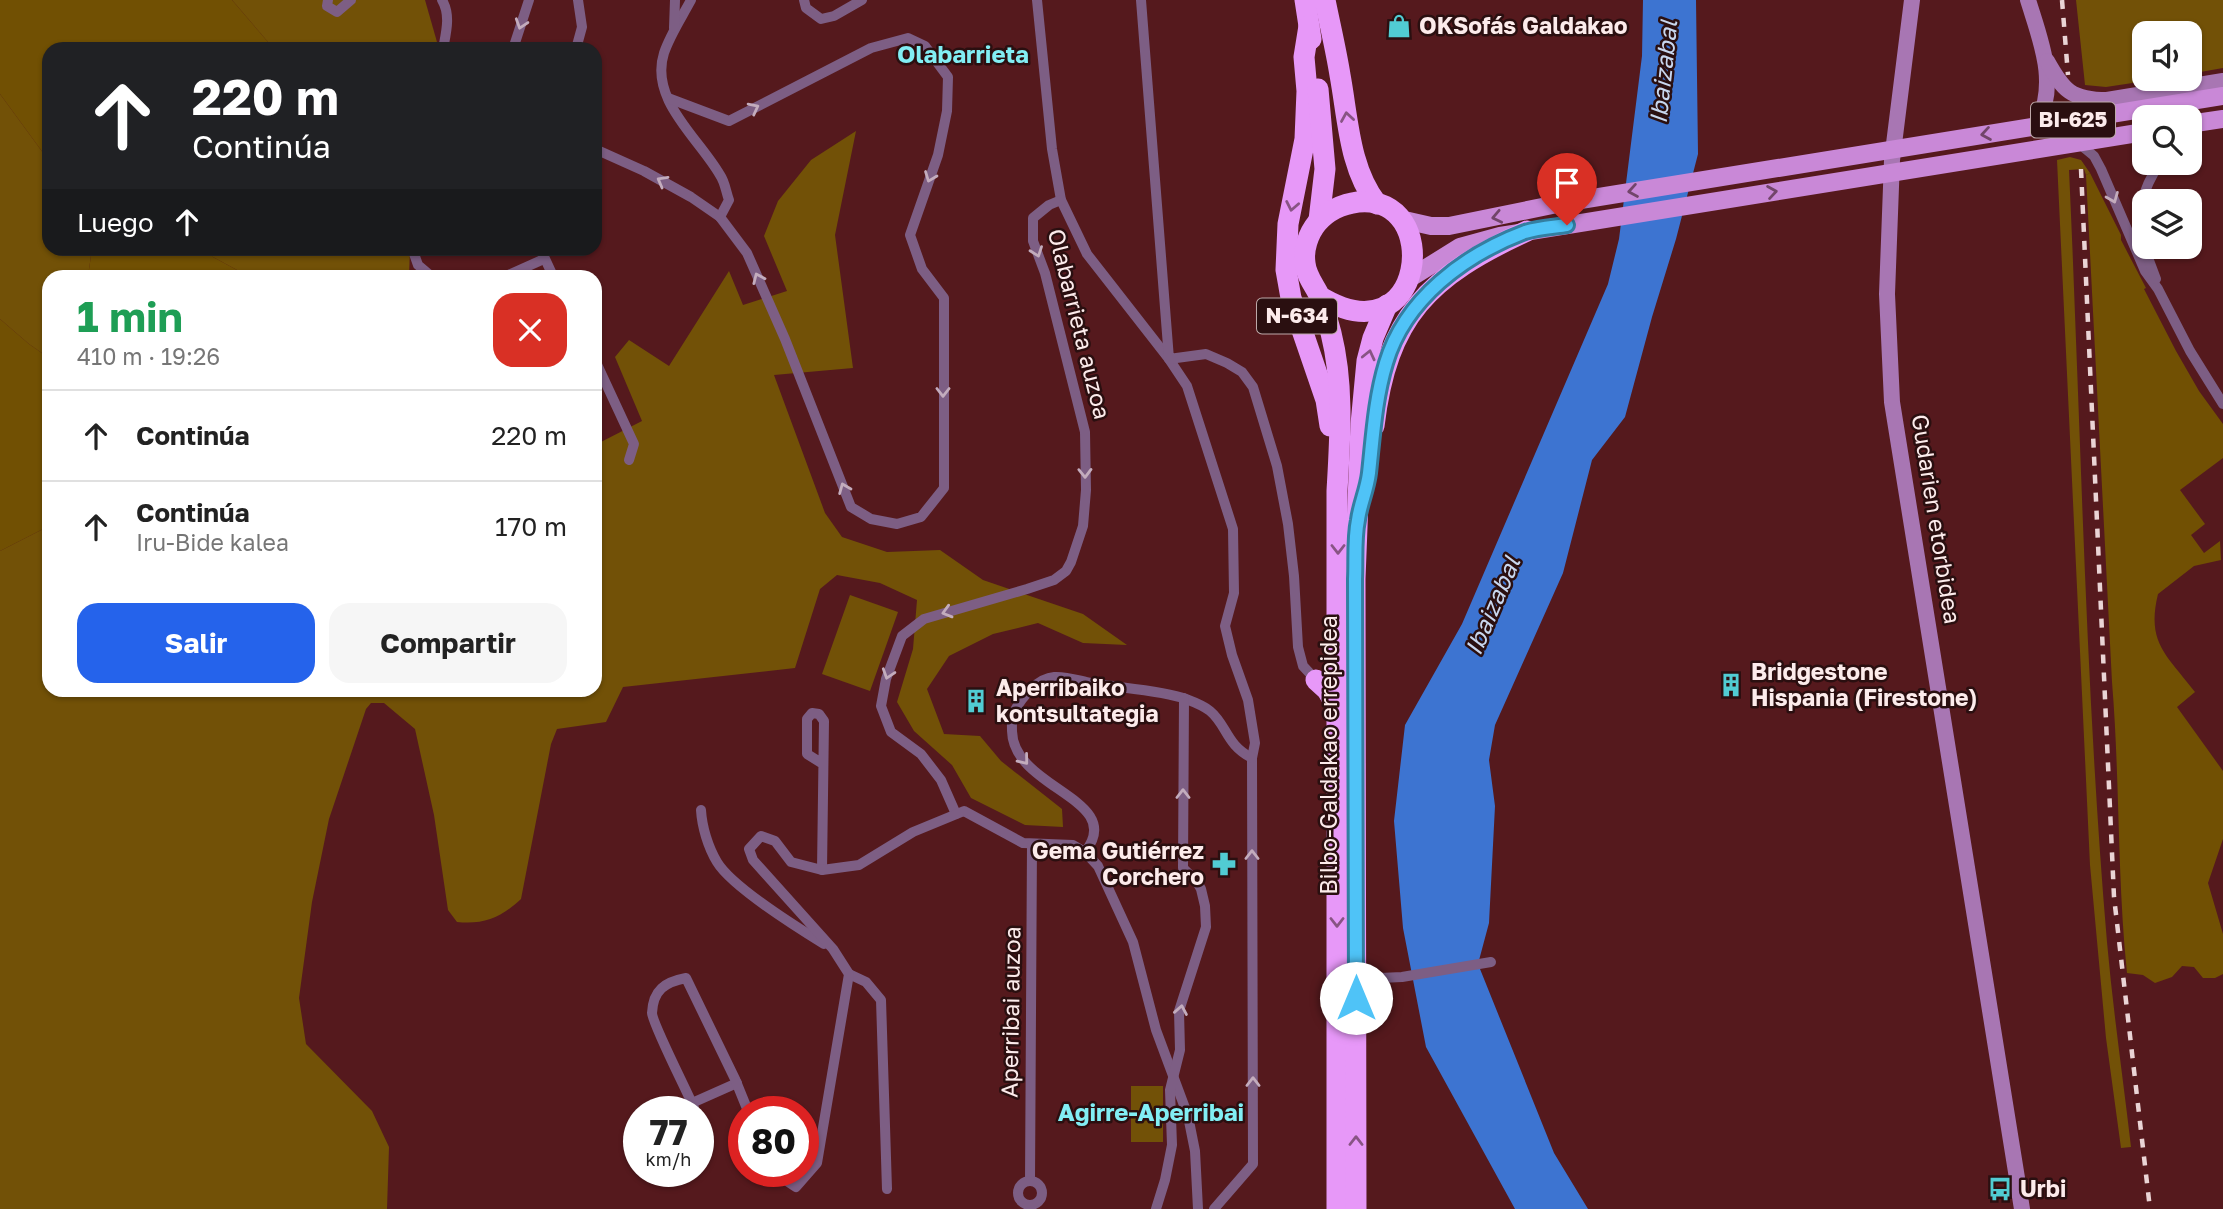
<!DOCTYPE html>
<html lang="es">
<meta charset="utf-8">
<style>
:root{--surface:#fff;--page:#f6f6f6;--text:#222;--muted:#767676;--line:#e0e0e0;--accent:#2563eb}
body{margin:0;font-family:"Golos Text",sans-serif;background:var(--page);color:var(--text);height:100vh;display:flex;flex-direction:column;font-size:26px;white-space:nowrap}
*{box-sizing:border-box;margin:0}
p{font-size:23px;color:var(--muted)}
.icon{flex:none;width:38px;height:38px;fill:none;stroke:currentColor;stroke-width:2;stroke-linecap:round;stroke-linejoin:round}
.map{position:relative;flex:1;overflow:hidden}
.sheet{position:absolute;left:42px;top:270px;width:560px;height:427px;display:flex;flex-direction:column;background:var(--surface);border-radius:21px;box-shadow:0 2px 5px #0004}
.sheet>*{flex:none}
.banner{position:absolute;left:42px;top:42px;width:560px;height:214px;border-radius:21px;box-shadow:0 2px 5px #0004;background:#202124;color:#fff;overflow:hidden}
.buttons{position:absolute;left:2132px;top:21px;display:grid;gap:14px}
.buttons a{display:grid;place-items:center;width:70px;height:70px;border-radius:14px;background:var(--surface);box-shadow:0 2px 5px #0004;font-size:35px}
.speed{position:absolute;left:623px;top:1096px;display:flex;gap:14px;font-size:35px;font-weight:700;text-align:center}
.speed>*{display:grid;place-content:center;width:91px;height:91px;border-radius:50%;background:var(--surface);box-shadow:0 2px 5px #0004;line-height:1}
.speed small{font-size:18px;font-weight:400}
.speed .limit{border:10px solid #d22;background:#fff;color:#111}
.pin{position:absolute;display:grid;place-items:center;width:60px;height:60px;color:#fff;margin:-72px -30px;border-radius:50% 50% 50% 0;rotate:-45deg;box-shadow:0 0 7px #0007}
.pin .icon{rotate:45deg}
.me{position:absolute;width:77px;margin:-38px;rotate:0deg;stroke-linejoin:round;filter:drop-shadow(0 0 5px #0008)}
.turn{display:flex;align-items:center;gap:24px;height:147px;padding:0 35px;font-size:32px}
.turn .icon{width:91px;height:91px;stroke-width:2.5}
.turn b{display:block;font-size:49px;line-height:60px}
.then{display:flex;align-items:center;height:66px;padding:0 35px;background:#0003;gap:14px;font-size:26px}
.round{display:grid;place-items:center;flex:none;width:74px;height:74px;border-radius:21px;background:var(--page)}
.head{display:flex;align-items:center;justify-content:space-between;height:119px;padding:0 35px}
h1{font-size:42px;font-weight:700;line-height:52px;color:#1e9e55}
.action{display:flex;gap:14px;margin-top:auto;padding:14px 35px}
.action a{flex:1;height:80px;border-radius:21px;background:var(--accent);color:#fff;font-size:28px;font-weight:700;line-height:80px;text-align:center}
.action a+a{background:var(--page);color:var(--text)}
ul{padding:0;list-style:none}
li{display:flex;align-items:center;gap:21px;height:91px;padding:0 35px;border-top:2px solid var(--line)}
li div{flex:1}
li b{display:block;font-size:26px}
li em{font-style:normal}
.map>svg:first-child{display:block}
.green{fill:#725107}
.forest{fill:#715003}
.water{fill:#3d74d1}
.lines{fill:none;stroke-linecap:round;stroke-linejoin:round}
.street{stroke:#7d5e84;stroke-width:10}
.secondary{stroke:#a876b3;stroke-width:16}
.primary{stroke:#c988d7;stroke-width:18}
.highway{stroke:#e798f8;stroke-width:21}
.rail{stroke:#ead4d5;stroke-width:4.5;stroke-dasharray:9 9;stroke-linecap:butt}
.oneway{stroke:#c3acbd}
.oneway2{stroke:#885484}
.oneway3{stroke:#72456a}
.route-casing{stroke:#337fa1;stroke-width:18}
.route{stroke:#4fc3f7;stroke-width:12}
.labels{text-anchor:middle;stroke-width:5;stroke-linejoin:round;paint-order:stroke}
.shield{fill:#2a0f10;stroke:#bda9a9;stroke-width:2}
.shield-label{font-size:21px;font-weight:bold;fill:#fcebeb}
.poi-label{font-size:23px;font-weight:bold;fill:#fcebeb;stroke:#2a0f10;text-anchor:start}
.street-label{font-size:23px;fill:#fcebeb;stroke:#2a0f10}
.neighbourhood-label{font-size:24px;font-weight:bold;fill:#82eef4;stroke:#2a0f10}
.water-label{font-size:24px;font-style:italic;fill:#c8d7ef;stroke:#2a0f10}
</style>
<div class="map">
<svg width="2223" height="1209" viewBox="0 0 2223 1209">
<rect width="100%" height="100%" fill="#55191d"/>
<g class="green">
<path d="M232 0H425L439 49H274Z"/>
<path d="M2076 0H2223V68L2189 74V33H2144V79H2159L2106 87 2085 85Z"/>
<path d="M0 94 49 161V248L92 249 88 276H49V358L29 344 0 319Z"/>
<path d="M856 131 835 235 853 368 774 375 825 513 842 537 887 552 940 550 983 580 1083 614 1127 645 1083 643 1038 623 993 634 949 656 927 689 944 734 980 736 1001 761 1062 809 1063 827 1025 825 971 798 952 765 914 731 897 702 913 649 917 600 880 583 837 575 820 589 795 668 623 687 606 722 557 729 551 744 521 899C502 917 484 925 457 922L448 910 434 815 415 729 384 703H371L366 709 329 819 312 902 299 998 306 1044 372 1111 389 1147 387 1209H0V551L49 526V690H595V445L642 421 615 357 629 340 669 366 729 271 743 305 787 291 764 236 778 201 811 160Z"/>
<path d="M2070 157 2081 160 2090 173 2086 175 2084 169 2069 170C2081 427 2085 685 2107 942 2113 1010 2123 1078 2131 1147L2121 1148 2106 1038 2090 865 2057 160Z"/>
<path d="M212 249H410L409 276H248L213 257Z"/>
<path d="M850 595 898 612 870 691 822 674Z"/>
<rect x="1131" y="1086" width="32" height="56"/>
</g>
<g class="forest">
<path d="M0 0H232L274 49H49V161L0 94Z"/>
<path d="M2090 173 2121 235V240L2146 288 2144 289 2176 351 2199 391 2223 424V458L2180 490 2205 524 2191 535 2204 553 2220 541 2221 560 2194 566 2158 594C2146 643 2167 655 2195 692L2177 707 2223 771V839L2208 883 2223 934V974L2215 978H2203L2194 967 2182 966 2172 977 2155 983 2143 975 2127 973C2117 876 2120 779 2112 682L2086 175Z"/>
<path d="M92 249H212L213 257 248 276H88Z"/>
<path d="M0 319 29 344 49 358V526L0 551Z"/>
</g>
<path class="water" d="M1643 0H1696L1698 154 1676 239 1652 317 1625 417 1592 460 1563 573 1495 725 1489 760 1495 806 1489 923 1478 964 1554 1153 1588 1209H1515L1426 1047 1403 928 1394 821 1405 725 1462 624 1608 284 1619 239 1642 56Z"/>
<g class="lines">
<g class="street">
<path d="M328 0 327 6 337 12 351 0"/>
<path d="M442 0C451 15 446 33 443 49"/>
<path d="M691 0C682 17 670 35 664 53 649 100 699 138 720 175 725 182 726 192 729 200L720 217"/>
<path d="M804 0 806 8 821 19 834 16 862 0"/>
<path d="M1037 0 1052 149 1061 200 1087 254 1169 359 1187 386 1233 529 1234 593 1225 626 1232 655 1248 700 1255 743 1252 758 1253 1164 1214 1209"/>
<path d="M1141 0 1169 359 1206 354 1227 363 1242 372 1253 387 1277 466 1288 524 1294 576 1298 647 1303 666 1316 680"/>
<path d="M674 28 675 0"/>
<path d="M513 49 529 0"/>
<path d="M576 49 582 27 578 0"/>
<path d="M2077 142 2094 156 2101 169 2145 271 2158 289 2190 351 2223 404"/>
<path d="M595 149 644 171 691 197 720 217 747 253 785 339 851 507 871 519 897 524 921 517 944 488V298L922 269 910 235 938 155 947 111 948 77 925 46 908 38 871 48 729 121 668 98"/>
<path d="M2144 244C2137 211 2141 191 2160 163"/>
<path d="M2144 247 2156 279"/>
<path d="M412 248 418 265 431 276"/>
<path d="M540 248 553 276"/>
<path d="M506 276 544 259"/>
<path d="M595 360 634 444 629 460"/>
<path d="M701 810C702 827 708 847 717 862 732 887 798 928 824 944"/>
<path d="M956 814 941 780 921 754 891 732 881 706 886 679 902 636 924 619 1027 589 1054 580 1066 571 1071 562 1083 526 1086 490 1085 432 1045 273 1033 241V218L1049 205 1061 200"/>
<path d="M1085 852C1127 799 1013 789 1012 731 1012 723 1011 717 1015 710 1022 697 1038 678 1054 677 1066 676 1080 681 1091 683 1119 688 1161 690 1186 699 1194 702 1204 706 1210 711 1227 725 1226 745 1252 758"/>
<path d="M822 870 824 721 819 714 812 713 807 719V754L823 764"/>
<path d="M1356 971 1380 978 1402 977 1491 962"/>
<path d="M849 974 866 982 881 1000 887 1189"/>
<path d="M692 1103 737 1083"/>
<path d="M694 1108C688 1093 652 1023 652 1013 653 990 665 982 686 978L735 1079 748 1111"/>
<path d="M777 1171 781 1177 796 1187 817 1163 849 974 833 949 753 860 749 849 761 836 775 841 791 862 822 870 859 865 913 832 964 811 1023 843 1073 845 1085 852 1098 866 1133 942 1156 1030 1188 1116 1195 1151 1198 1209"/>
<path d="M1030 1181 1032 844"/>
<circle cx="1030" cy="1193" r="12"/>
<path d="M1156 1209 1165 1180 1172 1145 1170 1090 1180 1050 1179 1011 1206 927 1205 906 1201 889 1197 882 1183 868 1184 698"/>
</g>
<g class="secondary">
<path d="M1912 0 1892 160 1887 294 1892 402 2022 1209"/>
<path d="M2028 0C2041 42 2059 84 2036 126"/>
<path d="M2047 61C2063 90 2071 100 2107 100L2223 81"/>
</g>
<g class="primary">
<path d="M2189 124 2223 119"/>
<path d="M1400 219 1431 226H1449L1562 203 2223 96"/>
<path d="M1410 278 1460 247 1500 236 2144 132"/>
</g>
<g class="highway">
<path d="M1305 0 1311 39"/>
<path d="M1325 0C1330 25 1336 50 1340 75 1348 118 1349 168 1377 204"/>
<path d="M1309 26 1304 57 1307 91 1305 139 1288 224 1286 270 1291 298 1326 400 1330 426"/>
<path d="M1318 89 1325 169 1319 220"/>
<path d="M1319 296C1426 362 1444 193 1358 202 1343 204 1327 211 1317 223 1308 234 1303 250 1305 263 1306 276 1315 286 1320 297 1324 308 1328 321 1331 333 1344 385 1340 438 1337 491V1209"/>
<path d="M1374 426C1387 316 1429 276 1527 231"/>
<path d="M1316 680 1327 690 1337 707"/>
<path d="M1356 1209 1355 579 1361 424 1367 361 1373 338 1387 305"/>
</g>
<g class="rail">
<path d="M2062 0 2068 75"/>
<path d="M2081 169 2114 897 2150 1209"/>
</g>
</g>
<defs><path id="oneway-chevron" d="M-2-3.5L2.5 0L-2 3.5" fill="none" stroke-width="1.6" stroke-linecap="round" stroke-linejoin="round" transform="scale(1.75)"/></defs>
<g class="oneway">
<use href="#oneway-chevron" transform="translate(521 24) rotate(108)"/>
<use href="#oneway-chevron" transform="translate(754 108) rotate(-27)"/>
<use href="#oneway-chevron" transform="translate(930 177) rotate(111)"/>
<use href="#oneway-chevron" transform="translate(662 181) rotate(-151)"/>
<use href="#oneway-chevron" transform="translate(2113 198) rotate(68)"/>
<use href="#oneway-chevron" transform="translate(1037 252) rotate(70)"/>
<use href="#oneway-chevron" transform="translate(758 278) rotate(-114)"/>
<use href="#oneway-chevron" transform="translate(943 392) rotate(90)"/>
<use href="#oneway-chevron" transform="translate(1085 473) rotate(89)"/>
<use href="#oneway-chevron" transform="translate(844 488) rotate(-112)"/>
<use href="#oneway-chevron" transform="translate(947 612) rotate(164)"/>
<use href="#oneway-chevron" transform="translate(888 674) rotate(108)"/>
<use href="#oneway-chevron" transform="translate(1024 760) rotate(51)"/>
<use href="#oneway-chevron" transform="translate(1183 794) rotate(-90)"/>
<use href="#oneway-chevron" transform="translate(1252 855) rotate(-90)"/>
<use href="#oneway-chevron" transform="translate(1181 1010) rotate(-80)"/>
<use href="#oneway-chevron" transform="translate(1253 1082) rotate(-90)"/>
</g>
<g class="oneway2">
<use href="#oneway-chevron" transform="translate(1347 117) rotate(-99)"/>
<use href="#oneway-chevron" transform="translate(1292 206) rotate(101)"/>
<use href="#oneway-chevron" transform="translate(1369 355) rotate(-77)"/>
<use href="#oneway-chevron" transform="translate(1338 549) rotate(90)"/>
<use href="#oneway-chevron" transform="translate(1337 922) rotate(90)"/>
<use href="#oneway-chevron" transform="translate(1356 1141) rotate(-90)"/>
</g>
<g class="oneway3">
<use href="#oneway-chevron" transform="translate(1986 134) rotate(171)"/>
<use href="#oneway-chevron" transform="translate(1633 191) rotate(170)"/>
<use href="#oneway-chevron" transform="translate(1772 192) rotate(-9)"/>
<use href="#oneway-chevron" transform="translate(1497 217) rotate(168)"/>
</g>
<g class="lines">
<g class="route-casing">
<path id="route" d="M1356 998 1355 579C1356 560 1354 539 1358 520 1360 504 1367 490 1369 473 1373 437 1375 399 1386 363 1405 299 1464 255 1525 232 1537 228 1553 227 1567 225"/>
</g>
<use href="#route" class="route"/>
</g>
<defs>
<g id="shop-bare" transform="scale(1.89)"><path d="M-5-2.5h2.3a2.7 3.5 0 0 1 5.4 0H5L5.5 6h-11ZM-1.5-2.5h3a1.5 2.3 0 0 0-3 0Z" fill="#51ccd3" stroke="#2a0f10" stroke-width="2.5" paint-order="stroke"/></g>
<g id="building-bare" transform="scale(1.89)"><path d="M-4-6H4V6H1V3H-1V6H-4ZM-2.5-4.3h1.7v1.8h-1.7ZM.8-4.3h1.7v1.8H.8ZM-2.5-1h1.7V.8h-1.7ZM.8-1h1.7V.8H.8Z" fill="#51ccd3" stroke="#2a0f10" stroke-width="2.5" paint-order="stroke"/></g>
<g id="pharmacy-bare" transform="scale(1.89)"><path d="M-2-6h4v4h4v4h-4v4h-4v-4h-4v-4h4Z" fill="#51ccd3" stroke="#2a0f10" stroke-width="2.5" paint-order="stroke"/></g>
<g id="bus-bare" transform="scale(1.89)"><path d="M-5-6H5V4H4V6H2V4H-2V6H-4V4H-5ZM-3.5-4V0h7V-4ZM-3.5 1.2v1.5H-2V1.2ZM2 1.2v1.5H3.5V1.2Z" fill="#51ccd3" stroke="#2a0f10" stroke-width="2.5" paint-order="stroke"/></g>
</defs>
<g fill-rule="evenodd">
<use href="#shop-bare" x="1399" y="26"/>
<use href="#building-bare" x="1731" y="685"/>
<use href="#building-bare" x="976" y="701"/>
<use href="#pharmacy-bare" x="1224" y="864"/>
<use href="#bus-bare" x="2000" y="1189"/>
</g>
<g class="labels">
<g class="shield">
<rect x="2031" y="102.5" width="84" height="35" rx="5"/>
<rect x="1257" y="298.5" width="80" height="35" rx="5"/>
</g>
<g class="shield-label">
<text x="2073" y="127">BI-625</text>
<text x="1297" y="323">N-634</text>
</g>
<g class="poi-label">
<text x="1419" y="34">OKSofás Galdakao</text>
<text x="1751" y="680">Bridgestone<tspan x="1751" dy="26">Hispania (Firestone)</tspan></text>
<text x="996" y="696">Aperribaiko<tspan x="996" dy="26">kontsultategia</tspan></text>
<text x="1204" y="859" text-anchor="end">Gema Gutiérrez<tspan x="1204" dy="26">Corchero</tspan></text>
<text x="2020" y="1197">Urbi</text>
</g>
<g class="street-label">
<text transform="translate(1079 324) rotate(76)" y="8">Olabarrieta auzoa</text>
<text transform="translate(1936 519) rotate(81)" y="8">Gudarien etorbidea</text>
<text transform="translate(1329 755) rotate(-90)" y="8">Bilbo-Galdakao errepidea</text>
<text transform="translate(1011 1012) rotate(-89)" y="8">Aperribai auzoa</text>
</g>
<g class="neighbourhood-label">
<text x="963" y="63">Olabarrieta</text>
<text x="1151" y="1121">Agirre-Aperribai</text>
</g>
<g class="water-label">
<text transform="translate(1664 72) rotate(-84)" y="8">Ibaizabal</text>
<text transform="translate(1493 606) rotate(-67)" y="8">Ibaizabal</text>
</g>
</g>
</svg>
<div class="buttons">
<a><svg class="icon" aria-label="sound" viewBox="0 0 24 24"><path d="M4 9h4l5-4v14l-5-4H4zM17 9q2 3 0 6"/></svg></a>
<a><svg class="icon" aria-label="search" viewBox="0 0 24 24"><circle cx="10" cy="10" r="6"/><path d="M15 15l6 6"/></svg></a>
<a><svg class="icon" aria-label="layers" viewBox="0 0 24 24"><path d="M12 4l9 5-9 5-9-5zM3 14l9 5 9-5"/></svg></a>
</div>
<div class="speed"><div>77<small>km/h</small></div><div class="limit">80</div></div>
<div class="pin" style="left:1567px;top:225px;background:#d93025"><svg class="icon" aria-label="arrive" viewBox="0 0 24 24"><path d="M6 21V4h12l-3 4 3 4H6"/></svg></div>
<svg class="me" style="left:1356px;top:998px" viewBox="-20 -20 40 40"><circle r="19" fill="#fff"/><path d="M0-13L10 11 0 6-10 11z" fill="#4fc3f7"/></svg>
<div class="banner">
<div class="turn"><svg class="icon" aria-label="ahead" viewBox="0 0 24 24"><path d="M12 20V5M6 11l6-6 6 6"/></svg><div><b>220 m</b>Continúa</div></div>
<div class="then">Luego<svg class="icon" aria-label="ahead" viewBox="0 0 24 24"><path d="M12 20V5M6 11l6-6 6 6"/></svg></div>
</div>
<section class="sheet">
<div class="head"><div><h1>1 min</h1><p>410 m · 19:26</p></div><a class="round" style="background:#d93025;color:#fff"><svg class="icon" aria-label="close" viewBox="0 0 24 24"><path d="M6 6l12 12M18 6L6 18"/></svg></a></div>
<ul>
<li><svg class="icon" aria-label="ahead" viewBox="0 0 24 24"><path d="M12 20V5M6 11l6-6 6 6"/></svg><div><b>Continúa</b></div><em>220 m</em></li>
<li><svg class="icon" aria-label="ahead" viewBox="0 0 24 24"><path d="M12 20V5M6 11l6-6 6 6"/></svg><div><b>Continúa</b><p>Iru-Bide kalea</p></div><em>170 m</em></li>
</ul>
<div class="action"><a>Salir</a><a>Compartir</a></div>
</section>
</div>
